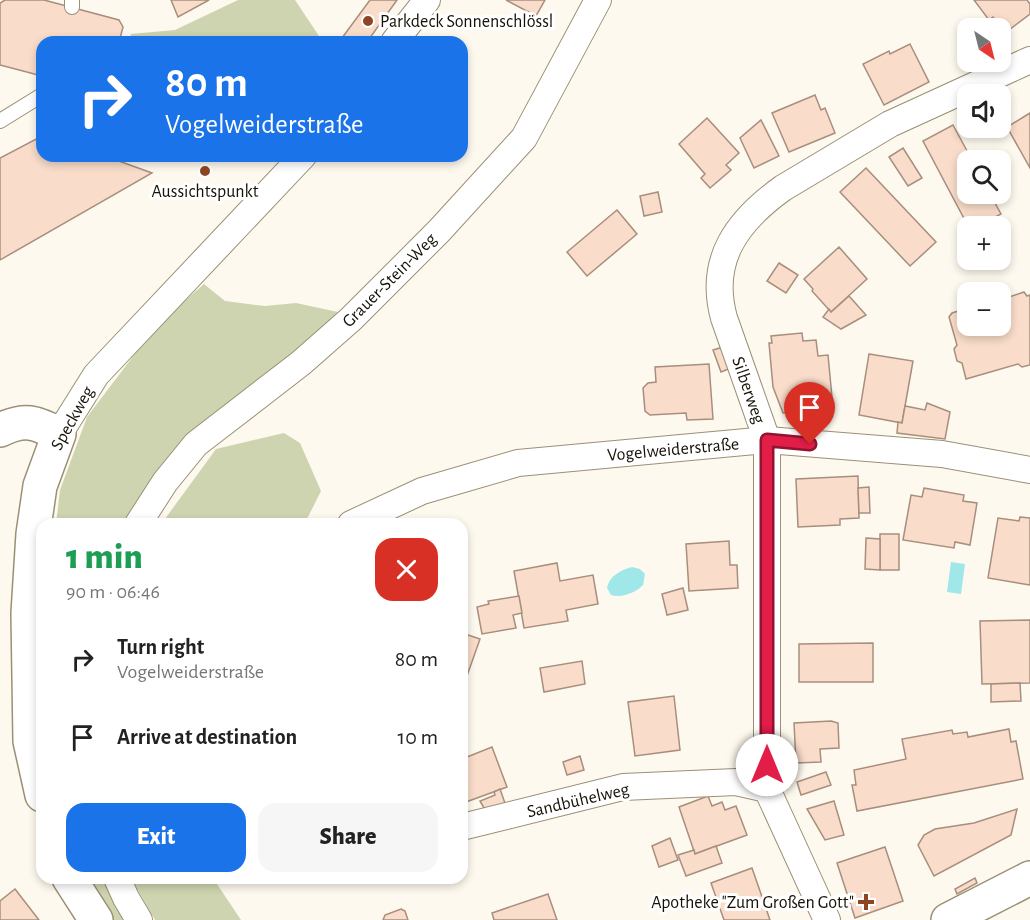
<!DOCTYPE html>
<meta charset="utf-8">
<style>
:root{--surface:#fff;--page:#f6f6f6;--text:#222;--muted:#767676;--accent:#1a73e8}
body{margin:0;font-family:"Alegreya Sans",sans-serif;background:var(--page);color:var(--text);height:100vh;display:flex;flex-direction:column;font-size:22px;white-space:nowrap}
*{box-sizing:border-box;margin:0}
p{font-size:20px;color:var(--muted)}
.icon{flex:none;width:33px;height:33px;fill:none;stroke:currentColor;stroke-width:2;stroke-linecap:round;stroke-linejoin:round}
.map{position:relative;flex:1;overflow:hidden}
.drawer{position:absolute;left:36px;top:518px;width:432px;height:366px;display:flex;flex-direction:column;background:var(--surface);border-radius:18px;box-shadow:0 3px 9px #0003}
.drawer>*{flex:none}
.top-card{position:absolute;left:36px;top:36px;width:432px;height:126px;border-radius:18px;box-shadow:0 3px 9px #0003;background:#1a73e8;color:#fff;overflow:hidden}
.needle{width:39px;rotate:145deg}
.tools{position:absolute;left:957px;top:18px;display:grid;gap:12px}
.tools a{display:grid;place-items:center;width:54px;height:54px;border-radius:12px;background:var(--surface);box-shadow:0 3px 9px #0003;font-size:30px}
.pin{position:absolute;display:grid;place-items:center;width:51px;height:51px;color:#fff;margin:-62px -26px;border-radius:50% 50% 50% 0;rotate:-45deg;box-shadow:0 0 6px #0007}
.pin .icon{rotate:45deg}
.me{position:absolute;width:66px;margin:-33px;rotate:0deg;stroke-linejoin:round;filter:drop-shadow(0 0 4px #0008)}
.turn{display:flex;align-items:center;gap:21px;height:126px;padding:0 30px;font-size:27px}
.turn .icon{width:78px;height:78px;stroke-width:2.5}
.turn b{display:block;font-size:42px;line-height:51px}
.round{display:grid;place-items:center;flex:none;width:63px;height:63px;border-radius:18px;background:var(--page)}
.overview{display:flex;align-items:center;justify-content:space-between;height:102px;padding:0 30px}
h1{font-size:36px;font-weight:800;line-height:45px;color:#1e9e55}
.button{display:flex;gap:12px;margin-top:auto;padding:12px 30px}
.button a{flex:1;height:69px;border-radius:18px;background:var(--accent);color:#fff;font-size:24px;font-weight:800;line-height:69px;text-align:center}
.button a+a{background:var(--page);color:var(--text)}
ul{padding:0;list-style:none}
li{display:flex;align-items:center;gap:18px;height:78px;padding:0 30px}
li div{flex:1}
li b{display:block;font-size:22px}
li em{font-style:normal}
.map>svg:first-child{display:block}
.green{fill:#ced4b0}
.water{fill:#a0e7ea}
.building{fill:#f9dcc9;stroke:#a88e7d;stroke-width:1.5}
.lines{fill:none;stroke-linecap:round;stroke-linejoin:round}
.service-casing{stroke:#9b9075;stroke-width:16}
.minor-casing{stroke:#9b9075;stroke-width:28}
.tertiary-casing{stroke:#9b9075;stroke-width:36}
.service{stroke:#fff;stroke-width:14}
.minor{stroke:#fff;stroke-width:26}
.tertiary{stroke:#fff;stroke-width:33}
.route-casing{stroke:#92132f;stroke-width:15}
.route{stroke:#e11d48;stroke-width:10}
.poi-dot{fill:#8d4622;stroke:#fff;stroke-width:2}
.labels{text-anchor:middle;stroke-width:6;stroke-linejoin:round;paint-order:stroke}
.poi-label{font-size:18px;fill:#151107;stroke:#fff;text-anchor:start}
.street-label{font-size:18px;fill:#151107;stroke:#fff}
</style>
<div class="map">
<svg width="1030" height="920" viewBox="0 0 1030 920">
<rect width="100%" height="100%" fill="#fef9ee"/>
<g class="green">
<path d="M238 0H295L323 42H130L131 34 175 30Z"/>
<path d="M204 284 225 301 265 306 296 303 338 312 318 334 152 481 125 523 56 524 60 490 87 417 156 326Z"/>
<path d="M284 433 300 443 321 491 308 517 302 523H162L216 449Z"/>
<path d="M84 878H107L130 920H113Z"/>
<path d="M131 878H213L241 920H155Z"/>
</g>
<g class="water">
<path d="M951 562 965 564 961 594 947 592Z"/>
<path d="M632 567 640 569 645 574 643 585C635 593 623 598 611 595L607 588C609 576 621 570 632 567Z"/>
</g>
<g class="building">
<path d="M5 0H44L119 20 123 27 119 42H42V76L0 65V3Z"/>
<path d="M171 0H209L178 17Z"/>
<path d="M370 0H397L367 42H339Z"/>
<path d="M506 0H545L536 16Z"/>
<path d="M974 0H1027L1030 4V14L1005 33 993 17 989 20Z"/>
<path d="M910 44 929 82 884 105 863 64 889 51 890 54Z"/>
<path d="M815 95 821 110 825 108 835 133 789 152 772 113Z"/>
<path d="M1030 113V168L1007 127Z"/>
<path d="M707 118 739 153 726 165 731 170 710 188 701 178 705 174 679 144Z"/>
<path d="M761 120 779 156 754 168 740 138Z"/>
<path d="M953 125 972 160H968V194H990L1001 214 978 226H968L923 141Z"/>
<path d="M42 136V156H105L152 173 0 260V158Z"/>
<path d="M903 148 922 178 908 186 889 157Z"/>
<path d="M866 168 936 242 910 266 840 192Z"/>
<path d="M658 192 662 212 644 216 640 196Z"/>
<path d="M617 210 637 234 587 276 567 252Z"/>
<path d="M839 247 867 279 831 312 812 291 813 289 804 279Z"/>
<path d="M779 263 798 275 786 293 767 281Z"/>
<path d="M1024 292 1027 296 1030 295V365L1022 367 1018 364 966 379 962 363 957 361 954 349 957 345 949 317 952 313 968 308V326H1000V304L1003 303 1006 298Z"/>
<path d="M849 296 866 315 841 329 823 317 829 309 831 312Z"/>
<path d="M802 333 803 341 816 340 818 356 828 355 833 408 783 413 773 387 769 343H772L771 336Z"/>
<path d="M723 347 731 368 721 372 713 350Z"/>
<path d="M869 354 913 361 902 423 859 415Z"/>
<path d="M709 364 713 419 687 420 686 413 650 415 645 411 643 388 648 383 656 382 655 367Z"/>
<path d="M927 403 950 412 945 439 897 433 898 422 902 423 905 406 925 410Z"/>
<path d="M858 476 859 518 840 519V525L798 527 796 479Z"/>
<path d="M869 487 870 513H859L858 488Z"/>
<path d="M924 488 964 495 963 501 977 503 970 545 955 542 954 548 903 540 911 495 922 497Z"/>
<path d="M1020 517 1030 518V585L988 578 998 518 1019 521Z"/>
<rect x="880" y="534" width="19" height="36"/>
<path d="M866 538 880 539V570L865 569Z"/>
<path d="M729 541 730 565H737L738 588 689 591 686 544Z"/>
<path d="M557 563 560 581 593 575 598 604 566 610 568 621 524 628 514 571Z"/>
<path d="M683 588 688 610 667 615 662 594Z"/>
<path d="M519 596 522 613 513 615 516 628 482 634 477 607 489 604 488 601Z"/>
<path d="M1030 620V683L982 684 980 621Z"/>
<path d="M462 633 480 639 462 690Z"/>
<path d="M873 643V682H799V644Z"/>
<path d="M582 661 585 684 544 692 540 668Z"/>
<path d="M1020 683 1021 701 991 702V684Z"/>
<path d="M674 696 680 750 635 756 628 702Z"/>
<path d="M831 721 838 723 839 748 820 749 821 762 796 763 794 723Z"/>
<path d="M1009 729 1011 742 1016 741 1023 779 857 811 852 785H856L854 770 906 759 902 739 952 730 953 734 967 732 968 737Z"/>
<path d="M492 747 507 787 466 802 462 793V759Z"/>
<path d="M580 756 584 770 567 775 563 762Z"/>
<path d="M826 772 831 785 801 795 797 782Z"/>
<path d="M500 789 506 806 487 813 480 801 495 795 494 792Z"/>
<path d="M708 796 712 806 722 802 725 810 736 806 747 835 695 854 679 807Z"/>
<path d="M834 801 844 835 825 840 807 809Z"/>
<path d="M1017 809 1011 835 934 876 918 845 924 835 935 829 974 823Z"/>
<path d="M670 838 678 860 659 867 652 846Z"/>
<path d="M716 846 722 863 686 876 678 855 694 850 695 854Z"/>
<path d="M885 847 903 901 855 918 837 863Z"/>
<path d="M752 868 770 920H724L711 883Z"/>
<path d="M975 878 977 883 957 894 955 889Z"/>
<path d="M15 889 39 920H0V901Z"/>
<path d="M548 894 557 920H494L492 913Z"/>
<path d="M401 909 405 911 408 920H383L385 915Z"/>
</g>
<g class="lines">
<g class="service-casing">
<g id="service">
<path d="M72 7V0"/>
<path d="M0 121 42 95"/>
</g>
</g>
<g class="minor-casing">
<g id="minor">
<path d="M394 42 427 0"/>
<path d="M59 434 96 375 303 156"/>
<path d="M138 524 165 482 196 444 301 363 351 319 439 231 524 138 598 0"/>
<path d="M351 524 422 491 518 463 767 440 942 454 1030 470"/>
<path d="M462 827 623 787 736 782 767 789"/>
<path d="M117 878 126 898 139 920"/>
<path d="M827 920 767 789V440L724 318C708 260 737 221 783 188L890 124 1030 60"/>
</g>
</g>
<g class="tertiary-casing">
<g id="tertiary">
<path d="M0 430C25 418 35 422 59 434L40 486 33 534 28 613 30 741 42 795"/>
<path d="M69 878 96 920"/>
<path d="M948 920 1030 878"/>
</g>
</g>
<use href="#service" class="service"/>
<use href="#minor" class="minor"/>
<use href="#tertiary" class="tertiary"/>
</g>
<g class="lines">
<g class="route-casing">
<path id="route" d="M767 765V440L810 444"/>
</g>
<use href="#route" class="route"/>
</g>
<g class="poi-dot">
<circle cx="368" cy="21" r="6"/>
<circle cx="205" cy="171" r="6"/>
<path d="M863 893h6v6h6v6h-6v6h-6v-6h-6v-6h6z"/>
</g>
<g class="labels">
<g class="poi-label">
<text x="380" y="27">Parkdeck Sonnenschlössl</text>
<text x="205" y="197" text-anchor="middle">Aussichtspunkt</text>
<text x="854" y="908" text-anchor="end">Apotheke "Zum Großen Gott"</text>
</g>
<g class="street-label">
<text transform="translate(389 280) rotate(-45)" y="6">Grauer-Stein-Weg</text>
<text transform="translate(749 390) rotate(71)" y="6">Silberweg</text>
<text transform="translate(72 418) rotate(-61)" y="6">Speckweg</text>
<text transform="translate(673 449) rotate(-5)" y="6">Vogelweiderstraße</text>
<text transform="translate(578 800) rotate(-13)" y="6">Sandbühelweg</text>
</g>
</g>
</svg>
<div class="tools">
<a><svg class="needle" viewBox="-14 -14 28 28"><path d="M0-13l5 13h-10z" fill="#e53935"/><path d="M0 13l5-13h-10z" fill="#767676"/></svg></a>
<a><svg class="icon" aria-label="sound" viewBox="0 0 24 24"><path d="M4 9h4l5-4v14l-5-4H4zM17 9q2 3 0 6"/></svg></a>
<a><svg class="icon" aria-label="search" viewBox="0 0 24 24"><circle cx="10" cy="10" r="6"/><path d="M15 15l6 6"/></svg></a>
<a>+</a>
<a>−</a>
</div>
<div class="pin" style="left:810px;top:444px;background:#d93025"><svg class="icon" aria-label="arrive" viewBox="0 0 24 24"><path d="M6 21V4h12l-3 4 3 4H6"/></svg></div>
<svg class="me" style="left:767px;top:765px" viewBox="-20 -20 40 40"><circle r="19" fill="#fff"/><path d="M0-13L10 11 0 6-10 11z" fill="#e11d48"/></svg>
<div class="top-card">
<div class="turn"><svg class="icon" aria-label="right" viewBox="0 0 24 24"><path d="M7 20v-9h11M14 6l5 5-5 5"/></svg><div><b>80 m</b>Vogelweiderstraße</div></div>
</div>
<section class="drawer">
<div class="overview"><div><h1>1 min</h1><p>90 m · 06:46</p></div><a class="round" style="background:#d93025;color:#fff"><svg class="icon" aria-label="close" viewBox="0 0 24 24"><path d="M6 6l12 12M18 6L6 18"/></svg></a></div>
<ul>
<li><svg class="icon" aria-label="right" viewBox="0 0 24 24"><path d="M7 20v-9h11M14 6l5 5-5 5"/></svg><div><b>Turn right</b><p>Vogelweiderstraße</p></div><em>80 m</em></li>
<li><svg class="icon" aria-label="arrive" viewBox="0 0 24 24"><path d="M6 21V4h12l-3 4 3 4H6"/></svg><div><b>Arrive at destination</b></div><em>10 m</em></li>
</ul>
<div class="button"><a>Exit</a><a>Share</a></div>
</section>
</div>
